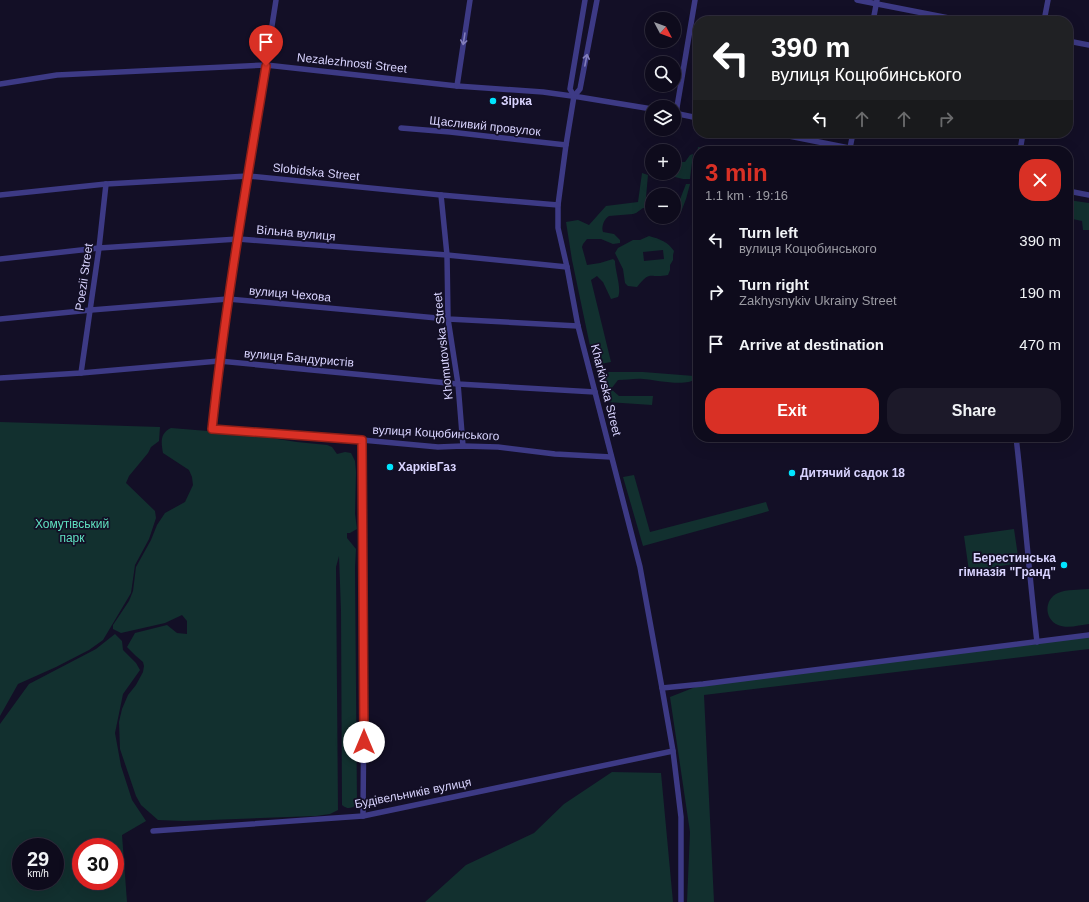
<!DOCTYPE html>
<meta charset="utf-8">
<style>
:root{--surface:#0e0b1c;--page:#1c1929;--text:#f1f3f6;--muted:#9b9ba3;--line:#2e2b3b;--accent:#d93025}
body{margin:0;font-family:Helvetica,sans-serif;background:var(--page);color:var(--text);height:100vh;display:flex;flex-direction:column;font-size:15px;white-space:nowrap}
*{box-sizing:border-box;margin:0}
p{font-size:13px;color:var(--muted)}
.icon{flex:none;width:22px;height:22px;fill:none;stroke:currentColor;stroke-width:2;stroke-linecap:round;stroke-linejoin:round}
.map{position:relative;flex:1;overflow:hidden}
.panel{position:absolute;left:693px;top:146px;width:380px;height:296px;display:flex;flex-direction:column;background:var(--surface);border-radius:16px;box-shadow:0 4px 16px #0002,0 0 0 1px var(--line)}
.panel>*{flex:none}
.banner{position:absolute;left:693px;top:16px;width:380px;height:122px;border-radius:16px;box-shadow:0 4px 16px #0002,0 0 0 1px var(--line);background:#202124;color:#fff;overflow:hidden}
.needle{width:26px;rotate:131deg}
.controls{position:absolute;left:645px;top:12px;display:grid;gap:8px}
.controls a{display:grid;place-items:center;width:36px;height:36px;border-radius:50%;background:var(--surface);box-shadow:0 4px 16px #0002,0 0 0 1px var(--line);font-size:20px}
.speed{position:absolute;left:12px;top:838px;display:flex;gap:8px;font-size:20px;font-weight:700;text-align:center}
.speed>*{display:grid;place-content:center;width:52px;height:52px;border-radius:50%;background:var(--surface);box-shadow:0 4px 16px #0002,0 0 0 1px var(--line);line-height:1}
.speed small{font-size:10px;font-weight:400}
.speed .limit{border:6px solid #d22;background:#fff;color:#111}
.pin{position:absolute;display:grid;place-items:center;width:34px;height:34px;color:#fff;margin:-41px -17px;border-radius:50% 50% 50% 0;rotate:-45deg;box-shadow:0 0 4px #0007}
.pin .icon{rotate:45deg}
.me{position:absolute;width:44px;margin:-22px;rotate:0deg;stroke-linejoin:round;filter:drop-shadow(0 0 3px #0008)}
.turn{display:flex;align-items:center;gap:14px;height:84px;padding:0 12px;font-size:18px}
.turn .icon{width:52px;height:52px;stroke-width:2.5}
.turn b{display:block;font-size:28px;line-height:34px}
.lanes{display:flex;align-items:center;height:38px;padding:0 12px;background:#0003;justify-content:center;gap:20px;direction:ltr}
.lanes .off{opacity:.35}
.round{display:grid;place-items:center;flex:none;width:42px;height:42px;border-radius:16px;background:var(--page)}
.summary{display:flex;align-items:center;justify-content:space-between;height:68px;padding:0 12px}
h1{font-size:24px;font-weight:700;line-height:30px;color:var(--accent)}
.button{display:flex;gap:8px;margin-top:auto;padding:8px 12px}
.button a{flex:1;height:46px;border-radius:16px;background:var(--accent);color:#fff;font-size:16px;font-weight:700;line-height:46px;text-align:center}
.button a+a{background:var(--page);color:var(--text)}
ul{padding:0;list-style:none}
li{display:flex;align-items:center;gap:12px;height:52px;padding:0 12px}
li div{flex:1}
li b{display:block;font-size:15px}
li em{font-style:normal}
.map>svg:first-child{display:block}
.green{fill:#12302f;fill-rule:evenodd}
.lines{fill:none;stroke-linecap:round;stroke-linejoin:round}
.minor{stroke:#3d3a85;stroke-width:5.5}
.oneway{stroke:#837fbc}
.route-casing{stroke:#8d1f18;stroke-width:10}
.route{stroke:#d93025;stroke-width:7}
.poi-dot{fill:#00e5ff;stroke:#130f26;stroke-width:1.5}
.labels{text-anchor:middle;stroke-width:3.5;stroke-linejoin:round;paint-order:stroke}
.street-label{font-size:12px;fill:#d9d4ff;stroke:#130f26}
.poi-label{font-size:12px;font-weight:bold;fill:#d9d4ff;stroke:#130f26;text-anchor:start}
.park-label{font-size:12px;fill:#5fe0c0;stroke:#130f26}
</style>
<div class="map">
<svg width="1089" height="902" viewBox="0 0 1089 902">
<rect width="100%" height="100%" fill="#130f26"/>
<g class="green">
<path d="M698 147 724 151H698V198L692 197Z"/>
<path d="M693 154 690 179H683L671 176 670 173H674V159L681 162H685L690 155Z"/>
<path d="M642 173 648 175 646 197 652 198V209L643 208 636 213 633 214 609 216C604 219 601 227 603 232L614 234 620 240V243L613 244 601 239H587L583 244 582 247 587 265 600 263 613 259 615 261C615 271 622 289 618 297L611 299 603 282 597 276 591 280 611 362 594 365 572 260 566 222 578 220 589 225 606 206 638 202Z"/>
<path d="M686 184H690L686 199 681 212 674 211V202H679Z"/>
<path d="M1068 200 1089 203V230H1083L1082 221 1068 218Z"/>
<path d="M649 236C660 239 668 242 674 251L673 255V260L670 265V270L668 275C649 279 651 269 637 287L628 286 625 283 623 269 615 253 618 248 633 240H640ZM663 250 664 259 644 261 643 252Z"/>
<path d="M609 372H643L694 376 695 379C686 387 656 380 643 379 635 378 627 380 618 380L611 389 619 396H653L652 405 607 402 601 377Z"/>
<path d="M0 422 160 427 159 441 151 447 148 453 129 476 126 483 155 511 156 518 149 539 135 565 131 593 103 640 89 650 56 667 18 684 0 716Z"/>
<path d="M171 428 244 434 297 442 327 445 332 447 337 454 345 452 351 453 355 461 356 472 355 514 357 529 350 533H347V538L356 549 355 567 357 805C351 808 348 810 342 805L341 611 339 556 336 567 338 810 330 814 316 816 184 821 158 820 141 805 136 796 120 749 119 722 122 709 128 695 136 685 143 672 144 666 143 662 136 656 127 647 135 633 167 625 177 633 187 634V621L182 615 165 623 121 633 113 629V625L129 601 133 591 136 567 151 540 157 525 165 513 185 502 193 485 192 477 189 470 163 453C161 442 160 433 171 428Z"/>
<path d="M634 475 650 532 766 502 769 511 643 546 623 477Z"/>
<path d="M1014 529 1019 563 969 571 964 536Z"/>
<path d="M1089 589V624C1080 625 1067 629 1058 625 1044 619 1044 599 1058 593 1067 589 1079 590 1089 589Z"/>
<path d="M115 634 122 641 123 650 136 663 140 670 123 694 115 733 121 766 132 800 146 821 122 835 127 902H0V724L29 684 96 649ZM21 847H55V881H21ZM81 847H115V881H81Z"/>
<path d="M1089 635V649L704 695 714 902H687L690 832 670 697 703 684Z"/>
<path d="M612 772 661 773 673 902H425L466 865 534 833 564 804Z"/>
</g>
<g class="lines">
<g class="minor">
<path d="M276 0C254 143 228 285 212 429L362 440 438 447 463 446 498 447 555 454 611 457"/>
<path d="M597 0 580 89 574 96 566 145 558 205V228L567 267 578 326 640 567 662 688 673 751 681 817V902"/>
<path d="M857 0 964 21"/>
<path d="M873 21 877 0"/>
<path d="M1044 21 1048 0"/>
<path d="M1068 41 1089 45"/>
<path d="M0 84 57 75 266 65 457 86 543 92 579 97 652 109"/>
<path d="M457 86 470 0"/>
<path d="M574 96 570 89 585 0"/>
<path d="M674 113 698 118"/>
<path d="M676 113 695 0"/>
<path d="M401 128 450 132 566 145"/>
<path d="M774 133 864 151"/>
<path d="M850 148 853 133"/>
<path d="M1020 151 1023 133"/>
<path d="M1068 191 1089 195"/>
<path d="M0 195 106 184 248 176 441 195 558 205"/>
<path d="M441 195 447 255 448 319 458 384 463 446"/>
<path d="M0 259 99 248 238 239 447 255 567 267"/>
<path d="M0 319 91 310 228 299 448 319 578 326"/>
<path d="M81 373 99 248 106 184"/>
<path d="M0 378 81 373 219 361 458 384 595 392"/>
<path d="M1016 437C1024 505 1029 573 1037 642"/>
<path d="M362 440 364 697 363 816"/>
<path d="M662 688 703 684 1089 635"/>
<path d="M153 831 363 816 673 751"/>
</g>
</g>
<defs><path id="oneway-shaft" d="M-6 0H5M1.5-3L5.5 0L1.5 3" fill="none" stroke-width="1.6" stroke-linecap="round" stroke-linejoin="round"/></defs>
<g class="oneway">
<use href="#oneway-shaft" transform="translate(464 39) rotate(99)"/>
<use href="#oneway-shaft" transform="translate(586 60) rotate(-79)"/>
</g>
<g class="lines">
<g class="route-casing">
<path id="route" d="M266 66C246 186 225 307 212 429L362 440 364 742"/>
</g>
<use href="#route" class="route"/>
</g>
<g class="poi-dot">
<circle cx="493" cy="101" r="4"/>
<circle cx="390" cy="467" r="4"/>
<circle cx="792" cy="473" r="4"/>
<circle cx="1064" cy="565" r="4"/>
</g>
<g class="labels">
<g class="street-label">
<text transform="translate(352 63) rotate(6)" y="4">Nezalezhnosti Street</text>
<text transform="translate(485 126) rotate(6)" y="4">Щасливий провулок</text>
<text transform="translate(316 172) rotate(6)" y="4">Slobidska Street</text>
<text transform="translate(296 233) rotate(5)" y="4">Вільна вулиця</text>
<text transform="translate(84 277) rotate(-82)" y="4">Poezii Street</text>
<text transform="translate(290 294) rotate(5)" y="4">вулиця Чехова</text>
<text transform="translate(443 346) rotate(-96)" y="4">Khomutovska Street</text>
<text transform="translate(299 358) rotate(5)" y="4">вулиця Бандуристів</text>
<text transform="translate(606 390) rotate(76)" y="4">Kharkivska Street</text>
<text transform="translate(436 433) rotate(3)" y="4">вулиця Коцюбинського</text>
<text transform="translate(413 793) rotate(-11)" y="4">Будівельників вулиця</text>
</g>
<g class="poi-label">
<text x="501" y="105">Зірка</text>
<text x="398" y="471">ХарківГаз</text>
<text x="800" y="477">Дитячий садок 18</text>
<text x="1056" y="562" text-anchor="end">Берестинська<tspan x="1056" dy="14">гімназія "Гранд"</tspan></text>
</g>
<g class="park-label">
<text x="72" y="528">Хомутівський<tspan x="72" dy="14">парк</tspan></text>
</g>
</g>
</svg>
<div class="controls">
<a><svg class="needle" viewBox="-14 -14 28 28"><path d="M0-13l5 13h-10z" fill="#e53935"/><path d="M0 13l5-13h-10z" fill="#9b9ba3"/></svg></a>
<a><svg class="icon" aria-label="search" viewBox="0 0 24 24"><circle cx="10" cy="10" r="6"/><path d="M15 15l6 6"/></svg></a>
<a><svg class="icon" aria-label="layers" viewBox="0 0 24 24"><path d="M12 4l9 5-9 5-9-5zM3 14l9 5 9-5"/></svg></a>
<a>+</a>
<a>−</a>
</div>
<div class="speed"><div>29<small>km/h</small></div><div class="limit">30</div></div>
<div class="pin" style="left:266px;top:66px;background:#d93025"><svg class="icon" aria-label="arrive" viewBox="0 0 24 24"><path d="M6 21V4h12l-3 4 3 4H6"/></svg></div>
<svg class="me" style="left:364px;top:742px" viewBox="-20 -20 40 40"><circle r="19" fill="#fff"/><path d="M0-13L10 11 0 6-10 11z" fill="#d93025"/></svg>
<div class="banner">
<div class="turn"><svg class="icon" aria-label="left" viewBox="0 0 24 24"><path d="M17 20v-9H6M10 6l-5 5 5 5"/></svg><div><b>390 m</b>вулиця Коцюбинського</div></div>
<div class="lanes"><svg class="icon" aria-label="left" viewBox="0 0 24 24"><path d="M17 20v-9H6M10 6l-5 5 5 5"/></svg><svg class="icon off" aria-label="ahead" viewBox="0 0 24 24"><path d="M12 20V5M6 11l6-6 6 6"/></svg><svg class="icon off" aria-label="ahead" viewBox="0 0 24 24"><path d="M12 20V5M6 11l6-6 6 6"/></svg><svg class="icon off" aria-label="right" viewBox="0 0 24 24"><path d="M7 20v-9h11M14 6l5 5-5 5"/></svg></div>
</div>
<section class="panel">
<div class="summary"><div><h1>3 min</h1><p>1.1 km · 19:16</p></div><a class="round" style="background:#d93025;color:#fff"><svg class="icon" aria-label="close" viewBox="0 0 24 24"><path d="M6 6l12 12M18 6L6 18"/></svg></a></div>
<ul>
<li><svg class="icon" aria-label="left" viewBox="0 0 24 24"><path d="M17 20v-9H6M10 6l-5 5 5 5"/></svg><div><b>Turn left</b><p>вулиця Коцюбинського</p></div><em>390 m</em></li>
<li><svg class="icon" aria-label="right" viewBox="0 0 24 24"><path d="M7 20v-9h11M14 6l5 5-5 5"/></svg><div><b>Turn right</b><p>Zakhysnykiv Ukrainy Street</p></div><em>190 m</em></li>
<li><svg class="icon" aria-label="arrive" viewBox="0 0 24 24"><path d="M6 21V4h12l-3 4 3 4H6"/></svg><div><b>Arrive at destination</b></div><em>470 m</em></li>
</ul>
<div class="button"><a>Exit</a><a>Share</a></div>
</section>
</div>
